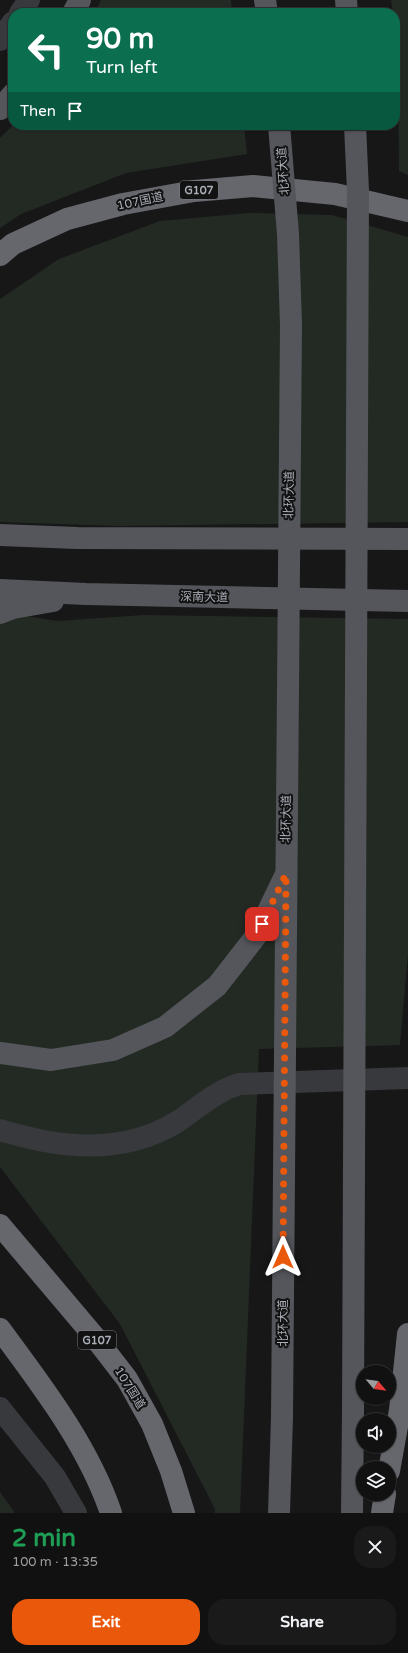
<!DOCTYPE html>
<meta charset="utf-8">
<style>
:root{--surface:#111112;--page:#1a1a1b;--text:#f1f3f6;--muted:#9c9d9f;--line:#303132;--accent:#ea580c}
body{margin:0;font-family:"Varela Round","Noto Sans SC",sans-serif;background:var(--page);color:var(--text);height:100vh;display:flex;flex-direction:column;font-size:15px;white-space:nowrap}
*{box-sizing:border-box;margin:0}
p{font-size:13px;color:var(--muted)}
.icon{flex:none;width:22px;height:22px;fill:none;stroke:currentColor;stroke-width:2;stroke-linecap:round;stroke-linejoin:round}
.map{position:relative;height:1513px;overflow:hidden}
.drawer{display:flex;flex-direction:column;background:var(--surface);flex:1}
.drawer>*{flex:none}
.banner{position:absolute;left:8px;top:8px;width:392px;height:122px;border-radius:16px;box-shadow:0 1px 3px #0004,0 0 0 1px var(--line);background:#0b6e4f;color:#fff;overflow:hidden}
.needle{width:26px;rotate:119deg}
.controls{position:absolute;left:356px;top:1365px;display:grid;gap:8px}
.controls a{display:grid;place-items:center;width:40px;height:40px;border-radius:50%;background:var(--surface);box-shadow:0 1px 3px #0004,0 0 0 1px var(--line);font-size:20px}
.pin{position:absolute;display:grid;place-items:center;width:34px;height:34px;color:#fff;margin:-17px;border-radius:8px;box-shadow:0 2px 6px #0006}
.me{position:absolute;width:44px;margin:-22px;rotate:0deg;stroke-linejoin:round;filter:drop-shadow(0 0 3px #0008)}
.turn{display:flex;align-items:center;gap:14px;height:84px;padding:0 12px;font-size:18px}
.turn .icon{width:52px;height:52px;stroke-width:2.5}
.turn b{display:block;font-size:28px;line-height:34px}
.then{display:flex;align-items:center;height:38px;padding:0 12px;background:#0003;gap:8px;font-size:15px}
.round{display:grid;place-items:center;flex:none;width:42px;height:42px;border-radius:16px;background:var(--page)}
.overview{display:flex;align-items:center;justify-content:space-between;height:68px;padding:0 12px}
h1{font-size:24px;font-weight:700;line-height:30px;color:#1e9e55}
.button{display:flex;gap:8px;margin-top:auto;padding:8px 12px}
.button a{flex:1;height:46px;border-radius:16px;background:var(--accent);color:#fff;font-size:16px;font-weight:700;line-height:46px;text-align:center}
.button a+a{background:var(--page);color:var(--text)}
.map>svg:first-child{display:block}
.green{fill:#232a24}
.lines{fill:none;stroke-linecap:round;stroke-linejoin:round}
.minor{stroke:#38393d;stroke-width:22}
.major{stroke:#54565b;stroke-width:22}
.highway{stroke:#65676d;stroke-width:22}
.major-bridge{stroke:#54565b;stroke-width:22}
.route{stroke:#ea580c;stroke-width:7;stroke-dasharray:0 12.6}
.labels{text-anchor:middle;stroke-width:4;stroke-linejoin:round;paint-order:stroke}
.shield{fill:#121213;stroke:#7c7f85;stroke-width:1}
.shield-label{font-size:11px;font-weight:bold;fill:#aaaeb6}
.street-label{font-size:12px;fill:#aaaeb6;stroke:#121213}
</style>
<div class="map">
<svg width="408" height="1513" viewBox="0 0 408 1513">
<rect width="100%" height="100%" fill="#171718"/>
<g class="green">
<path d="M101 0H231L232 13H95Z"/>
<path d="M391 0H408V175L399 171 398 70 395 36V13H393Z"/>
<path d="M13 125H244L247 154 126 173 21 214 0 228V138Z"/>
<path d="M249 213 332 215 408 237V522L119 526 0 522V299L59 259 160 221Z"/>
<path d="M0 612 57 621 144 615 408 619V954L400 1045 259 1049 240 1513H215V1509L120 1324 0 1167Z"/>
<path d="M0 1492 15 1513H0Z"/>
</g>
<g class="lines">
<g class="minor">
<path d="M20 13 29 0"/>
<path d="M0 40 13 22"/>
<path d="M0 1130C59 1148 121 1156 177 1122 198 1108 214 1092 239 1084L408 1078"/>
<path d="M0 1408 55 1477 76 1513"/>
</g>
<g class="major">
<path d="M265 0 267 13"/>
<path d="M346 0 347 13"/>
<path d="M73 13 80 0"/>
<path d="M0 109 13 94"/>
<path d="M0 535 77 538 408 539"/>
<path d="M0 590 86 594 408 601"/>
<path d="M0 613 13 608 53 601"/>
<path d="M0 1053 51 1060 113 1050 165 1027 217 986 256 936 286 874"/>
<path d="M279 1513 282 1417"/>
<path d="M352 1513 353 1411"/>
</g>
<g class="highway">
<path d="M0 255 13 244 67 219 123 204 194 191 253 186 335 194 408 211"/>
<path d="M0 1225 93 1335 127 1379 152 1424 171 1471 184 1513"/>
<path d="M0 1329C42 1386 88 1445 111 1513"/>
<path d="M389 1471 400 1410 408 1334"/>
<path d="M382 1513 385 1494"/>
</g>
<g class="major-bridge">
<path d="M279 125 288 234 291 325 282 1417"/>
<path d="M353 1411 358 191 355 125"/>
</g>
</g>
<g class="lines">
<path class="route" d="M262 924 286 874 283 1257"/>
</g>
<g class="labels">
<g class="shield">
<rect x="180" y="181" width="38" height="18" rx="3"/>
<rect x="78" y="1331" width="38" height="18" rx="3"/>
</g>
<g class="shield-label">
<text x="199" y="194">G107</text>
<text x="97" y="1344">G107</text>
</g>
<g class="street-label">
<text transform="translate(283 171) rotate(-94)" y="4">北环大道</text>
<text transform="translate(140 201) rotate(-12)" y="4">107国道</text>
<text transform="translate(289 495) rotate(-89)" y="4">北环大道</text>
<text transform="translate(204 597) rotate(1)" y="4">深南大道</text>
<text transform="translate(286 819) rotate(-89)" y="4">北环大道</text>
<text transform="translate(283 1323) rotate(-90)" y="4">北环大道</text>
<text transform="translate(130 1388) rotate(58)" y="4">107国道</text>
</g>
</g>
</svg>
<div class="controls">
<a><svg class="needle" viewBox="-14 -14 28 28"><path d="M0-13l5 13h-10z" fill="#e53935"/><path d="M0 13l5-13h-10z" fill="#9c9d9f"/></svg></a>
<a><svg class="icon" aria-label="sound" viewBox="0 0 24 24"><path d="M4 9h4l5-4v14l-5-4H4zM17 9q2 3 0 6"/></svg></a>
<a><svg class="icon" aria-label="layers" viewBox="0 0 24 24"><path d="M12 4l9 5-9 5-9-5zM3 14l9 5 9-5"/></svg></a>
</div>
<div class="pin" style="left:262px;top:924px;background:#d93025"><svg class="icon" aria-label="arrive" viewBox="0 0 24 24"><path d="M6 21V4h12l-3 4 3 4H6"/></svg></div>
<svg class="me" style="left:283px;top:1257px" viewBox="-20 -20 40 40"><path d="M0-17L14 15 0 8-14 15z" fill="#ea580c" stroke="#fff" stroke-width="4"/></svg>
<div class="banner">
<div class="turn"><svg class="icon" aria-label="left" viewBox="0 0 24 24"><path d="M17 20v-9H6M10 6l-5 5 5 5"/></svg><div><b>90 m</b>Turn left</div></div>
<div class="then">Then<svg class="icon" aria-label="arrive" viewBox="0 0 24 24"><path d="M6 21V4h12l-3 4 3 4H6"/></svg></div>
</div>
</div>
<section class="drawer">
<div class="overview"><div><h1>2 min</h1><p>100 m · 13:35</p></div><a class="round"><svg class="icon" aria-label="close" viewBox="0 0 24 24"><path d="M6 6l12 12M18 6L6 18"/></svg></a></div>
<div class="button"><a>Exit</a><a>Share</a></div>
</section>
